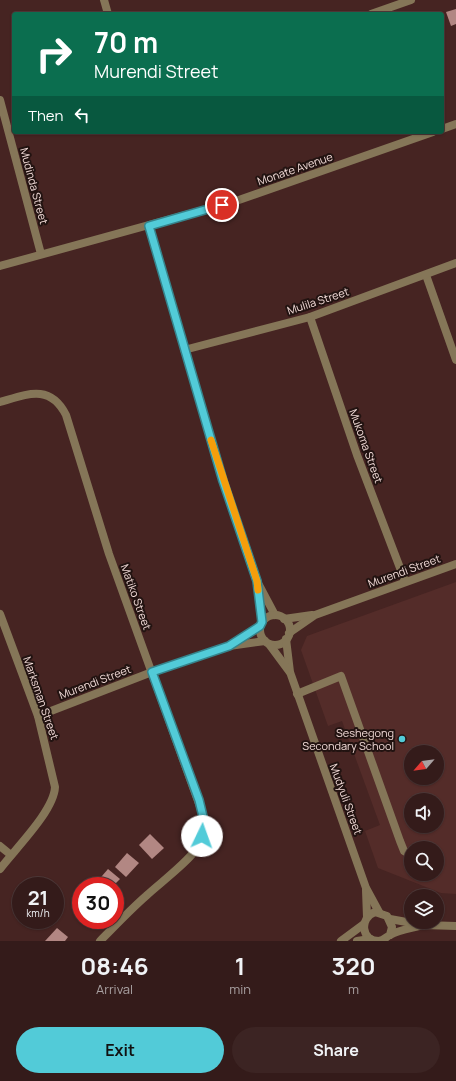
<!DOCTYPE html>
<style>
:root{--surface:#341b1a;--page:#3c2423;--text:#f1f3f6;--muted:#a9a1a2;--line:#4e3939;--accent:#52cbd8}
body{margin:0;font-family:Manrope,sans-serif;background:var(--page);color:var(--text);height:100vh;display:flex;flex-direction:column;font-size:15px;white-space:nowrap}
*{box-sizing:border-box;margin:0}
p{font-size:13px;color:var(--muted)}
.icon{flex:none;width:22px;height:22px;fill:none;stroke:currentColor;stroke-width:2;stroke-linecap:round;stroke-linejoin:round}
.map{position:relative;height:941px;overflow:hidden}
.sheet{display:flex;flex-direction:column;background:var(--surface);flex:1}
.sheet>*{flex:none}
.guide{position:absolute;left:12px;top:12px;width:432px;height:122px;border-radius:4px;box-shadow:0 1px 3px #0004,0 0 0 1px var(--line);background:#0b6e4f;color:#fff;overflow:hidden}
.needle{width:26px;rotate:242deg}
.buttons{position:absolute;left:404px;top:745px;display:grid;gap:8px}
.buttons a{display:grid;place-items:center;width:40px;height:40px;border-radius:50%;background:var(--surface);box-shadow:0 1px 3px #0004,0 0 0 1px var(--line);font-size:20px}
.speed{position:absolute;left:12px;top:877px;display:flex;gap:8px;font-size:20px;font-weight:700;text-align:center}
.speed>*{display:grid;place-content:center;width:52px;height:52px;border-radius:50%;background:var(--surface);box-shadow:0 1px 3px #0004,0 0 0 1px var(--line);line-height:1}
.speed small{font-size:10px;font-weight:400}
.speed .limit{border:6px solid #d22;background:#fff;color:#111}
.pin{position:absolute;display:grid;place-items:center;width:34px;height:34px;color:#fff;margin:-17px;border:2px solid #fff;border-radius:50%;box-shadow:0 1px 4px #0007}
.me{position:absolute;width:44px;margin:-22px;rotate:3deg;stroke-linejoin:round;filter:drop-shadow(0 0 3px #0008)}
.turn{display:flex;align-items:center;gap:14px;height:84px;padding:0 16px;font-size:18px}
.turn .icon{width:52px;height:52px;stroke-width:2.5}
.turn b{display:block;font-size:28px;line-height:34px}
.then{display:flex;align-items:center;height:38px;padding:0 16px;background:#0003;gap:8px;font-size:15px}
.eta{display:flex;justify-content:space-evenly;align-items:center;height:68px;text-align:center}
.eta b{font-size:24px;font-weight:700;line-height:28px}
.action{display:flex;gap:8px;margin-top:auto;padding:8px 16px}
.action a{flex:1;height:46px;border-radius:24px;background:var(--accent);color:#111;font-size:16px;font-weight:700;line-height:46px;text-align:center}
.action a+a{background:var(--page);color:var(--text)}
.map>svg:first-child{display:block}
.built{fill:#542c29;fill-rule:evenodd}
.building{fill:#b28783}
.lines{fill:none;stroke-linecap:round;stroke-linejoin:round}
.service{stroke:#857658;stroke-width:8}
.minor{stroke:#857658;stroke-width:8}
.tertiary{stroke:#857658;stroke-width:8}
.route-casing{stroke:#35848c;stroke-width:10}
.route{stroke:#52cbd8;stroke-width:7}
.slow{stroke:#f59e0b;stroke-width:7}
.poi-dot{fill:#52cbd8;stroke:#221311;stroke-width:1.5}
.labels{text-anchor:middle;stroke-width:4;stroke-linejoin:round;paint-order:stroke}
.street-label{font-size:11px;fill:#f3dcd9;stroke:#221311}
.poi-label{font-size:11px;fill:#f3dcd9;stroke:#221311;text-anchor:end}
</style>
<div class="map">
<svg width="456" height="941" viewBox="0 0 456 941">
<rect width="100%" height="100%" fill="#462422"/>
<path class="built" d="M456 582V894L441 893 378 868 365 831 380 825 342 721 328 726 301 650 307 636ZM411 752H437V778H411ZM411 800H437V826H411ZM411 848H437V874H411Z"/>
<g class="building">
<path d="M456 9V24L451 26 446 12Z"/>
<path d="M150 834 164 848 152 859 139 845Z"/>
<path d="M127 853 139 863 126 877 115 867Z"/>
<path d="M108 869 120 879 113 886H99L96 883Z"/>
<path d="M57 928 68 937 65 941H45Z"/>
</g>
<g class="lines">
<path class="service" d="M297 694 341 676 400 841 404 851 411 855"/>
<g class="minor">
<path d="M104 0 108 14"/>
<path d="M371 14 411 0"/>
<path d="M0 100 41 254"/>
<path d="M442 129 456 124"/>
<path d="M149 226 223 481 257 581 275 615"/>
<path d="M0 266 236 201 433 132"/>
<path d="M426 275 456 360"/>
<path d="M310 317 357 455 405 581"/>
<path d="M184 350 310 317 456 263"/>
<path d="M0 402C28 394 50 384 66 415L109 554 203 815C205 825 204 835 199 845 190 861 161 882 146 896 130 910 115 926 100 941"/>
<path d="M258 586 262 622"/>
<path d="M0 614 38 716 55 787C54 811 15 849 0 869"/>
<circle cx="275" cy="630" r="15"/>
<path d="M284 619 312 615"/>
<path d="M289 633 315 615 456 564"/>
<path d="M286 639 290 672 366 888 379 912"/>
<path d="M231 644 260 627"/>
<path d="M269 644 289 671"/>
<path d="M38 716 152 672 229 646 265 641"/>
<path d="M0 846 11 855"/>
<path d="M366 890 367 917"/>
</g>
<g class="tertiary">
<path d="M390 919 423 925 456 926"/>
<path d="M390 935 392 927 387 916 375 912C359 918 361 941 379 941 384 940 386 937 390 935 399 930 413 928 423 925"/>
<path d="M341 941 364 924"/>
<path d="M357 941 370 939"/>
</g>
</g>
<g class="lines">
<g class="route-casing">
<path id="route" d="M202 836 205 825 199 800 152 672 229 646 260 626 262 622 257 581 223 481 149 226 222 205"/>
</g>
<use href="#route" class="route"/>
<path class="slow" d="M211 440 257 581 258 590"/>
</g>
<circle class="poi-dot" cx="402" cy="739" r="4"/>
<g class="labels">
<g class="street-label">
<text transform="translate(295 169) rotate(-19)" y="4">Monate Avenue</text>
<text transform="translate(34 186) rotate(75)" y="4">Mudinda Street</text>
<text transform="translate(318 301) rotate(-18)" y="4">Mulila Street</text>
<text transform="translate(366 446) rotate(70)" y="4">Mukoma Street</text>
<text transform="translate(404 571) rotate(-20)" y="4">Murendi Street</text>
<text transform="translate(136 597) rotate(70)" y="4">Matiko Street</text>
<text transform="translate(95 682) rotate(-21)" y="4">Murendi Street</text>
<text transform="translate(41 698) rotate(71)" y="4">Marksman Street</text>
<text transform="translate(346 799) rotate(70)" y="4">Mudyuli Street</text>
</g>
<g class="poi-label">
<text x="394" y="737">Seshegong<tspan x="394" dy="13">Secondary School</tspan></text>
</g>
</g>
</svg>
<div class="buttons">
<a><svg class="needle" viewBox="-14 -14 28 28"><path d="M0-13l5 13h-10z" fill="#e53935"/><path d="M0 13l5-13h-10z" fill="#a9a1a2"/></svg></a>
<a><svg class="icon" aria-label="sound" viewBox="0 0 24 24"><path d="M4 9h4l5-4v14l-5-4H4zM17 9q2 3 0 6"/></svg></a>
<a><svg class="icon" aria-label="search" viewBox="0 0 24 24"><circle cx="10" cy="10" r="6"/><path d="M15 15l6 6"/></svg></a>
<a><svg class="icon" aria-label="layers" viewBox="0 0 24 24"><path d="M12 4l9 5-9 5-9-5zM3 14l9 5 9-5"/></svg></a>
</div>
<div class="speed"><div>21<small>km/h</small></div><div class="limit">30</div></div>
<div class="pin" style="left:222px;top:205px;background:#d93025"><svg class="icon" aria-label="arrive" viewBox="0 0 24 24"><path d="M6 21V4h12l-3 4 3 4H6"/></svg></div>
<svg class="me" style="left:202px;top:836px" viewBox="-20 -20 40 40"><circle r="19" fill="#fff"/><path d="M0-13L10 11 0 6-10 11z" fill="#52cbd8"/></svg>
<div class="guide">
<div class="turn"><svg class="icon" aria-label="right" viewBox="0 0 24 24"><path d="M7 20v-9h11M14 6l5 5-5 5"/></svg><div><b>70 m</b>Murendi Street</div></div>
<div class="then">Then<svg class="icon" aria-label="left" viewBox="0 0 24 24"><path d="M17 20v-9H6M10 6l-5 5 5 5"/></svg></div>
</div>
</div>
<section class="sheet">
<div class="eta">
<div><b>08:46</b><p>Arrival</p></div>
<div><b>1</b><p>min</p></div>
<div><b>320</b><p>m</p></div>
</div>
<div class="action"><a>Exit</a><a>Share</a></div>
</section>
